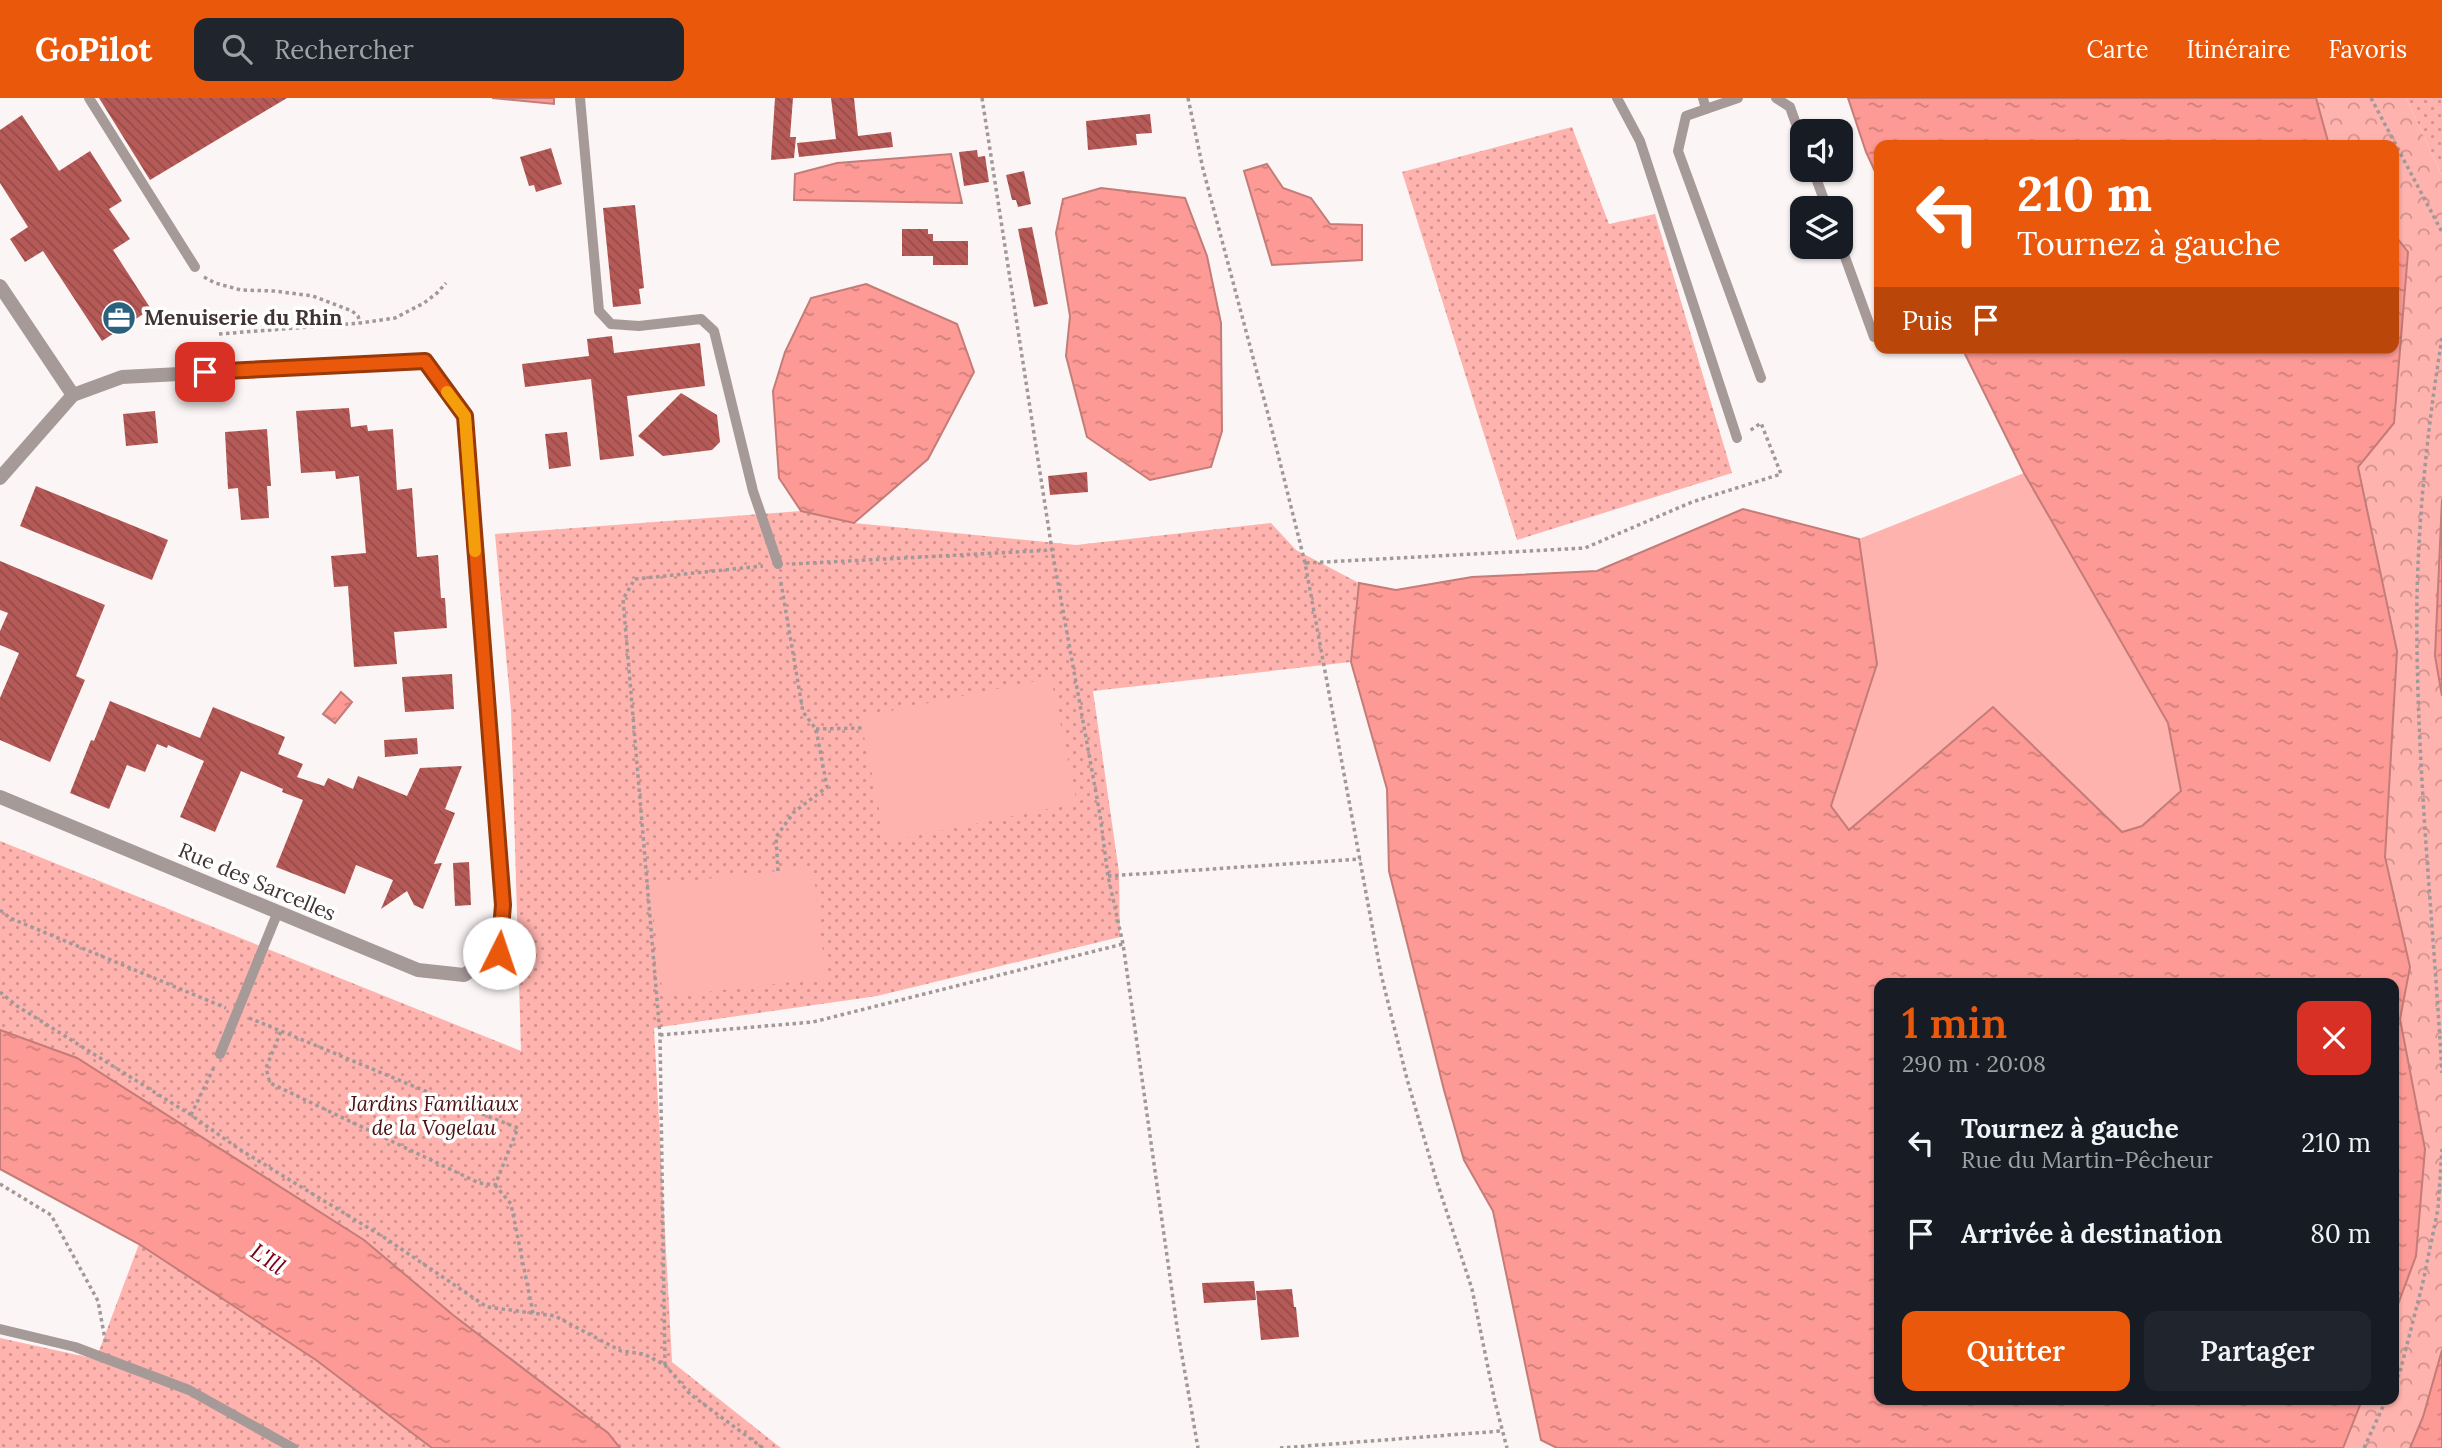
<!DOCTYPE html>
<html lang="fr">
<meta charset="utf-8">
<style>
:root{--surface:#171b24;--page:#20242c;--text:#f1f3f6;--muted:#9ea1a6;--accent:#ea580c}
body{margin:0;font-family:Lora,serif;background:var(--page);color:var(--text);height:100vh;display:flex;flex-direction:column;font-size:26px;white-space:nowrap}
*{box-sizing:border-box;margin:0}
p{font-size:23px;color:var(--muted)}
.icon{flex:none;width:38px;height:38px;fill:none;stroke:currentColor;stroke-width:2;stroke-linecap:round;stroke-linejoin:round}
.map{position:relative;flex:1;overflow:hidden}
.details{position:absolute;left:1874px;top:880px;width:525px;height:427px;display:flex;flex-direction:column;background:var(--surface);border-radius:14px;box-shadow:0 2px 5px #0004}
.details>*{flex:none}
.banner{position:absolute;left:1874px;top:42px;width:525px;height:214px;border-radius:14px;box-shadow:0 2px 5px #0004;background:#ea580c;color:#fff;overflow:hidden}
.fabs{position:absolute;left:1790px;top:21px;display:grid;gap:14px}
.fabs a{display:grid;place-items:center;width:63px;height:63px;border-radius:14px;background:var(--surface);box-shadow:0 2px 5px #0004;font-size:35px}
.pin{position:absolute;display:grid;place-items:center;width:60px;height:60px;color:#fff;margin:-30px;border-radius:14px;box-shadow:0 4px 10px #0006}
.me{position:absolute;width:77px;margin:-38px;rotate:4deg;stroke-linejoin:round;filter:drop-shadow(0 0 5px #0008)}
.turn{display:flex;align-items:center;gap:24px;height:147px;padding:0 28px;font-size:32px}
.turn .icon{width:91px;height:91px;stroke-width:2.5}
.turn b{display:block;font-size:49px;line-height:60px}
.then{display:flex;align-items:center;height:66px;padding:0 28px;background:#0003;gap:14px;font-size:26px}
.round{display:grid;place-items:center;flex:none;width:74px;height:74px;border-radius:14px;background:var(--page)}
.headline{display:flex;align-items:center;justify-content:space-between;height:119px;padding:0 28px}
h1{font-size:42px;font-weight:600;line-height:52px;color:var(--accent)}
.primary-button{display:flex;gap:14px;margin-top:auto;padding:14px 28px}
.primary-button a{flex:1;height:80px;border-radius:14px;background:var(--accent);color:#fff;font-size:28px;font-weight:600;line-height:80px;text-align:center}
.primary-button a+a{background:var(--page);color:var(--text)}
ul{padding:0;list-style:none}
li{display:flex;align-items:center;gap:21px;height:91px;padding:0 28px}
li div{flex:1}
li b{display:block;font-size:26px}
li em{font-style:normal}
header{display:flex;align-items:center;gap:42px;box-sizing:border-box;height:98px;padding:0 35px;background:var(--accent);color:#fff}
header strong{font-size:33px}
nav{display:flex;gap:38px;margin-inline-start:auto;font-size:24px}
.search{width:490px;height:63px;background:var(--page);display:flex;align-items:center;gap:18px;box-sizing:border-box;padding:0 24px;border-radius:14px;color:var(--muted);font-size:26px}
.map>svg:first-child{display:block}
.grass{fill:url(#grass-dots)}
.forest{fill:url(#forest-crowns)}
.pitch{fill:#ffb3ae}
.water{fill:url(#water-ripples);stroke:#c47c78;stroke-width:2}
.building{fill:url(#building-back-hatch)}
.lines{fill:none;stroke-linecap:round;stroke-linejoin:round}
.path{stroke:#a19998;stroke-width:3.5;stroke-dasharray:3.5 3.5;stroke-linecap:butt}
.service{stroke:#a69a99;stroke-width:10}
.minor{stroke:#a69a99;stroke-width:14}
.route-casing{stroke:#983908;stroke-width:18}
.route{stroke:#ea580c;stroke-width:12}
.slow{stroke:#f59e0b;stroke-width:12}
.labels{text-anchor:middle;stroke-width:7;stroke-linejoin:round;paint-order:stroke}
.poi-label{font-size:21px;font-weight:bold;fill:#403534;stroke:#fff;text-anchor:start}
.street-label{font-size:21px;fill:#403534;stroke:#fff}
.park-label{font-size:21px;font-style:italic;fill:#4c1012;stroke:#fff}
.water-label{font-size:23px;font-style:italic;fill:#7c0013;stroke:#fff}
</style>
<header>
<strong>GoPilot</strong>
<div class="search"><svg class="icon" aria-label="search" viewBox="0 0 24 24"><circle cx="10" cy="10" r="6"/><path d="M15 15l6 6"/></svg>Rechercher</div>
<nav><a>Carte</a><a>Itinéraire</a><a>Favoris</a></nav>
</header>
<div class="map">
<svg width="2442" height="1350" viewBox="0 0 2442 1350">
<defs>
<pattern id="grass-dots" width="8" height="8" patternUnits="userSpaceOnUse" patternTransform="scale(1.75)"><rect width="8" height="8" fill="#ffb3ae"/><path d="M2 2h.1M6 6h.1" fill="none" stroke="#d0928e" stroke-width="1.8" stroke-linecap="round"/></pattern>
<pattern id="forest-crowns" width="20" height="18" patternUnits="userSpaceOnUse" patternTransform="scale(1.75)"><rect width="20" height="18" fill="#ffb3ae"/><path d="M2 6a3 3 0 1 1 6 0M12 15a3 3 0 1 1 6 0" fill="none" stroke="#d0928e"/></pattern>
<pattern id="water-ripples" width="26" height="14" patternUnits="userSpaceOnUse" patternTransform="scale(1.75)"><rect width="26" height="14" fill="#fd9a95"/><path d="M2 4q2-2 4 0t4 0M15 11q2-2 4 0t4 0" fill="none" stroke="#ce7e7a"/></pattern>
<pattern id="building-back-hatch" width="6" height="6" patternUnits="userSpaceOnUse" patternTransform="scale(1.75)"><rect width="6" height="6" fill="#b65a57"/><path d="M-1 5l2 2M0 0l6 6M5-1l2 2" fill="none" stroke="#954b49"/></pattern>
</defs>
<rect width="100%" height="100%" fill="#fbf5f5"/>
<g class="grass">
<path d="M2406 0H2442V77Z"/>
<path d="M1572 29 1609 126 1655 116 1732 375 1517 442 1402 74Z"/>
<path d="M801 413 854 425 1076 447 1271 425 1296 452 1359 485 1351 564 1093 593 1119 774 1120 839 877 898 654 930 672 1264 781 1350H620L608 1335 453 1217 364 1142 77 961 0 932V743L521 953 511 612 495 436Z"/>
<path d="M139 1146 316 1262 432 1350H0V1240L96 1261Z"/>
</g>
<path class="forest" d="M2316 0H2406L2442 77V401L2435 558 2442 598V1252L2423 1319 2410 1350H2343L2362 1302H2394V1217L2416 1158 2425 1051 2400 921 2410 869 2385 759 2397 553 2358 368 2394 325 2408 154 2394 136V47H2329Z"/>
<g class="pitch">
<path d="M2024 375 2168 625 2181 693 2142 728 2122 735 1993 609 1850 733 1831 708 1877 566 1859 441Z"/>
<path d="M1051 580 1077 705 886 744 860 619Z"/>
<path d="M813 769 826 880 663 899 650 787Z"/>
</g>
<g class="water">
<path d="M492 0H554V6Z"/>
<path d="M1848 0H2316L2329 47H1880L1879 82 1866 54Z"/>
<path d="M951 56 962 105 794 102 795 76 837 65Z"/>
<path d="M1267 66 1283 90 1311 100 1330 126 1362 127V162L1272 167 1244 73Z"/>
<path d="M1101 90 1185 100 1207 158 1221 225 1222 333 1211 369 1150 382 1087 339 1066 258 1070 218 1056 135 1063 101Z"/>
<path d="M2394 136 2408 154 2394 325 2358 369 2397 553 2385 759 2410 869 2400 921 2425 1051 2416 1158 2394 1217V886H1880V1302H2362L2343 1350H1557L1541 1342 1493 1113 1464 1062 1444 992 1389 773 1387 691 1351 564 1359 485 1396 492 1472 479 1597 473 1743 411 1859 441 1877 566 1831 708 1849 732 1993 609 2122 734 2142 728 2181 693 2168 625 2024 375 1962 250H2394Z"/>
<path d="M866 186 957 226 974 274 928 361 854 425 801 413 779 380 773 293 785 254 811 200Z"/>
<path d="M2442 401V598L2435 558Z"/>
<path d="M341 594 352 604 335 625 323 616Z"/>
<path d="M0 932 77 960 364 1142 453 1217 608 1335 620 1350H432L316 1262 139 1146 0 1071Z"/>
<path d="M2442 1252V1350H2410L2423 1319Z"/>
</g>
<g class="building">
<path d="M99 0H287L150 82Z"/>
<path d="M775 0H793L790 39H796L794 60 771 62Z"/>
<path d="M831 0H854L858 38 891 34 893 49 799 59 797 45 836 41Z"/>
<path d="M1150 16 1152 35 1136 36 1137 47 1088 52 1086 23Z"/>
<path d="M22 17 59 73 90 53 122 103 109 111 130 141 113 152 151 211 102 243 43 153 25 164 10 141 28 129 0 85V32Z"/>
<path d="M551 50 562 86 536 94 534 87 529 88 520 59Z"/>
<path d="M977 52 978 59 985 58 989 84 964 88 959 54Z"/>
<path d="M1024 73 1031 106 1018 109 1016 102H1012L1006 77Z"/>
<path d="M635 107 644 190 639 191 641 206 613 209 603 110Z"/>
<path d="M1032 129 1048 206 1034 209 1018 131Z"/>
<path d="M902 131H928V136H933V143H968V167H933V158H902Z"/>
<path d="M612 238 614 255 700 245 705 288 627 298 634 358 600 362 591 281 525 289 522 266 589 258 587 241Z"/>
<path d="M681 295 717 317 720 344 712 352 663 358 638 338Z"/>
<path d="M349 310 351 329 367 327 368 333 393 331 397 392 412 390 417 459 438 457 441 500H445L447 530 394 534 397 566 354 569 348 488 334 489 331 458 366 455 359 378 336 381 335 373 301 375 296 313Z"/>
<path d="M155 313 158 345 126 348 123 316Z"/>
<path d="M267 331 271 388H267L269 420 241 422 238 390 228 391 225 334Z"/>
<path d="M567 334 571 368 549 371 545 336Z"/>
<path d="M1087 374 1088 394 1050 397 1048 378Z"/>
<path d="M36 388 168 442 152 482 20 428Z"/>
<path d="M0 463 105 507 76 578 85 582 50 664 0 642V600L19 555 0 547V533L8 515 0 512Z"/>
<path d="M452 576 454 611 405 614 402 579Z"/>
<path d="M110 603 200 640 213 609 285 639 278 656 303 666 297 679 324 688 328 680 353 691 358 678 407 698 420 670 462 668 445 711 455 715 434 766 442 765 423 811 414 807 407 793 381 811 393 782 356 767 345 796 276 769 303 702 282 694 283 691 241 673 215 734 180 719 204 663 168 647 167 650 157 646 145 674 127 667 109 711 70 695 91 642 94 643Z"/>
<path d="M417 640 418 656 385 659 384 642Z"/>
<path d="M469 764 471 807 455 808 453 765Z"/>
<path d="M1254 1183 1256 1202 1204 1205 1202 1185Z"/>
<path d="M1292 1191 1294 1209H1296L1299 1239 1261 1242 1256 1193Z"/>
</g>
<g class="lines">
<g class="path">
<path d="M982 0 1052 452 1100 717 1108 778 1123 846 1177 1229 1198 1350"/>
<path d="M1188 0 1203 71 1268 316 1305 465 1381 876 1407 981 1436 1081 1472 1191 1495 1304 1507 1350"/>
<path d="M2371 0 2442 134"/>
<path d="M204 179 215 185 241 192 274 193 313 198 352 213 358 218 360 225"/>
<path d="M219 236 360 225 395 220 424 205 437 195 446 185"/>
<path d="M2442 240C2428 326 2419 411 2417 498 2415 658 2433 816 2442 975"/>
<path d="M1306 465 1585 450 1692 404 1781 376 1761 325 1748 334"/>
<path d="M792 466 1052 452"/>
<path d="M816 631 862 630"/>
<path d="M778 773 776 739 794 714 827 689 816 631 803 614 780 479"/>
<path d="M1108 778 1361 761"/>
<path d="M0 812 10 820 226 910"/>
<path d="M0 894 17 908 191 1017 239 1051 385 1140 487 1209 555 1218 621 1253 644 1256 665 1267 690 1296 763 1350"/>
<path d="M249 920C338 956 427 995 518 1030L495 1087 479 1085 270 985 266 970 281 933"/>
<path d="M660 937 813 924 1123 846"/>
<path d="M191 1017 214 969"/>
<path d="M0 1086 51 1117 98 1203 106 1247"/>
<path d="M495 1087 511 1106 533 1215"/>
<path d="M665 1267 660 937 623 501 635 481 763 468"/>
<path d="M2394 1286 2400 1274 2423 1184 2438 1111 2442 1051"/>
<path d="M1280 1350 1501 1333"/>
<path d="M2364 1350 2386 1302"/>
</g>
<g class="service">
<path d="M89 0 195 169"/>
<path d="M580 0 599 213 611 226 639 228 701 221 714 233 753 393 778 466"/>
<path d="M1617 0 1640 43 1737 340"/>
<path d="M1703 0 1706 11 1686 18 1678 53 1761 280"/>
<path d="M1776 0 1790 9 1802 43"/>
<path d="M1706 11 1738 0"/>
<path d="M1813 72 1827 110"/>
<path d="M1841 148 1874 239"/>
<path d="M220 956 277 816"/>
<path d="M0 1231 75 1249 189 1292 293 1350"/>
</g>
<g class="minor">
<path d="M0 188 73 297"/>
<path d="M0 380 73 297 122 279 425 263 465 318 503 807 499 855 464 877 418 872 0 699"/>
</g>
</g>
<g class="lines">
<g class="route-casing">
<path id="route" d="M205 274 425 263 465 318 503 807 499 855"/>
</g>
<use href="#route" class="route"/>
<path class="slow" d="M447 294 465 318 475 453"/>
</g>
<defs>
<g id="office-disc" transform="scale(1.75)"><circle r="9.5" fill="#2b617c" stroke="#fff"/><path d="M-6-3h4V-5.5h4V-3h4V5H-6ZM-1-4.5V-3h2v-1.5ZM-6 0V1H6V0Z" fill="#fff"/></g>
</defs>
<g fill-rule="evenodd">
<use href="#office-disc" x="119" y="220"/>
</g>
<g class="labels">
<g class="poi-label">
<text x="144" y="227">Menuiserie du Rhin</text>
</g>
<g class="street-label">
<text transform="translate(257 784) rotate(23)" y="7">Rue des Sarcelles</text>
</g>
<g class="park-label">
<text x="434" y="1013">Jardins Familiaux<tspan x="434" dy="24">de la Vogelau</tspan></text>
</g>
<g class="water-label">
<text transform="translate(268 1161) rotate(35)" y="8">L'Ill</text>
</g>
</g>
</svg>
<div class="fabs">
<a><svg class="icon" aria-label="sound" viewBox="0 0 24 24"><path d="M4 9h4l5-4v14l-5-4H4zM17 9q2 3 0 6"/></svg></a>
<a><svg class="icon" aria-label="layers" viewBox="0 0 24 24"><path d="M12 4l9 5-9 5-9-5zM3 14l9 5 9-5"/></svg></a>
</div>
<div class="pin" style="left:205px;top:274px;background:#d93025"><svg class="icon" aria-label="arrive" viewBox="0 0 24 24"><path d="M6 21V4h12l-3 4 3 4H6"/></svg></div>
<svg class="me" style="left:499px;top:855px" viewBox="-20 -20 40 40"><circle r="19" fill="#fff"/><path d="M0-13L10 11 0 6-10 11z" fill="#ea580c"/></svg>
<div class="banner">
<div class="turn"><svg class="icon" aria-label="left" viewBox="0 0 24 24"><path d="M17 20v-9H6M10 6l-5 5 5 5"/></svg><div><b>210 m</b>Tournez à gauche</div></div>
<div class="then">Puis<svg class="icon" aria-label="arrive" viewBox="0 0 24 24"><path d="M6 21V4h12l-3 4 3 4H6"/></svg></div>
</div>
<section class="details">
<div class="headline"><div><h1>1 min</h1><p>290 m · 20:08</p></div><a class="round" style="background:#d93025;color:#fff"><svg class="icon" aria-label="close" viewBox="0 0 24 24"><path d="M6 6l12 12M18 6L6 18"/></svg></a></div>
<ul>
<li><svg class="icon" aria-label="left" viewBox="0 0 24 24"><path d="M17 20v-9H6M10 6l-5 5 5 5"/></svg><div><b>Tournez à gauche</b><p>Rue du Martin-Pêcheur</p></div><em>210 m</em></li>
<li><svg class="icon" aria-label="arrive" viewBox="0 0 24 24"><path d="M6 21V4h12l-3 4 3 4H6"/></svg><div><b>Arrivée à destination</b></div><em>80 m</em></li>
</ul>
<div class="primary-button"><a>Quitter</a><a>Partager</a></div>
</section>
</div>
